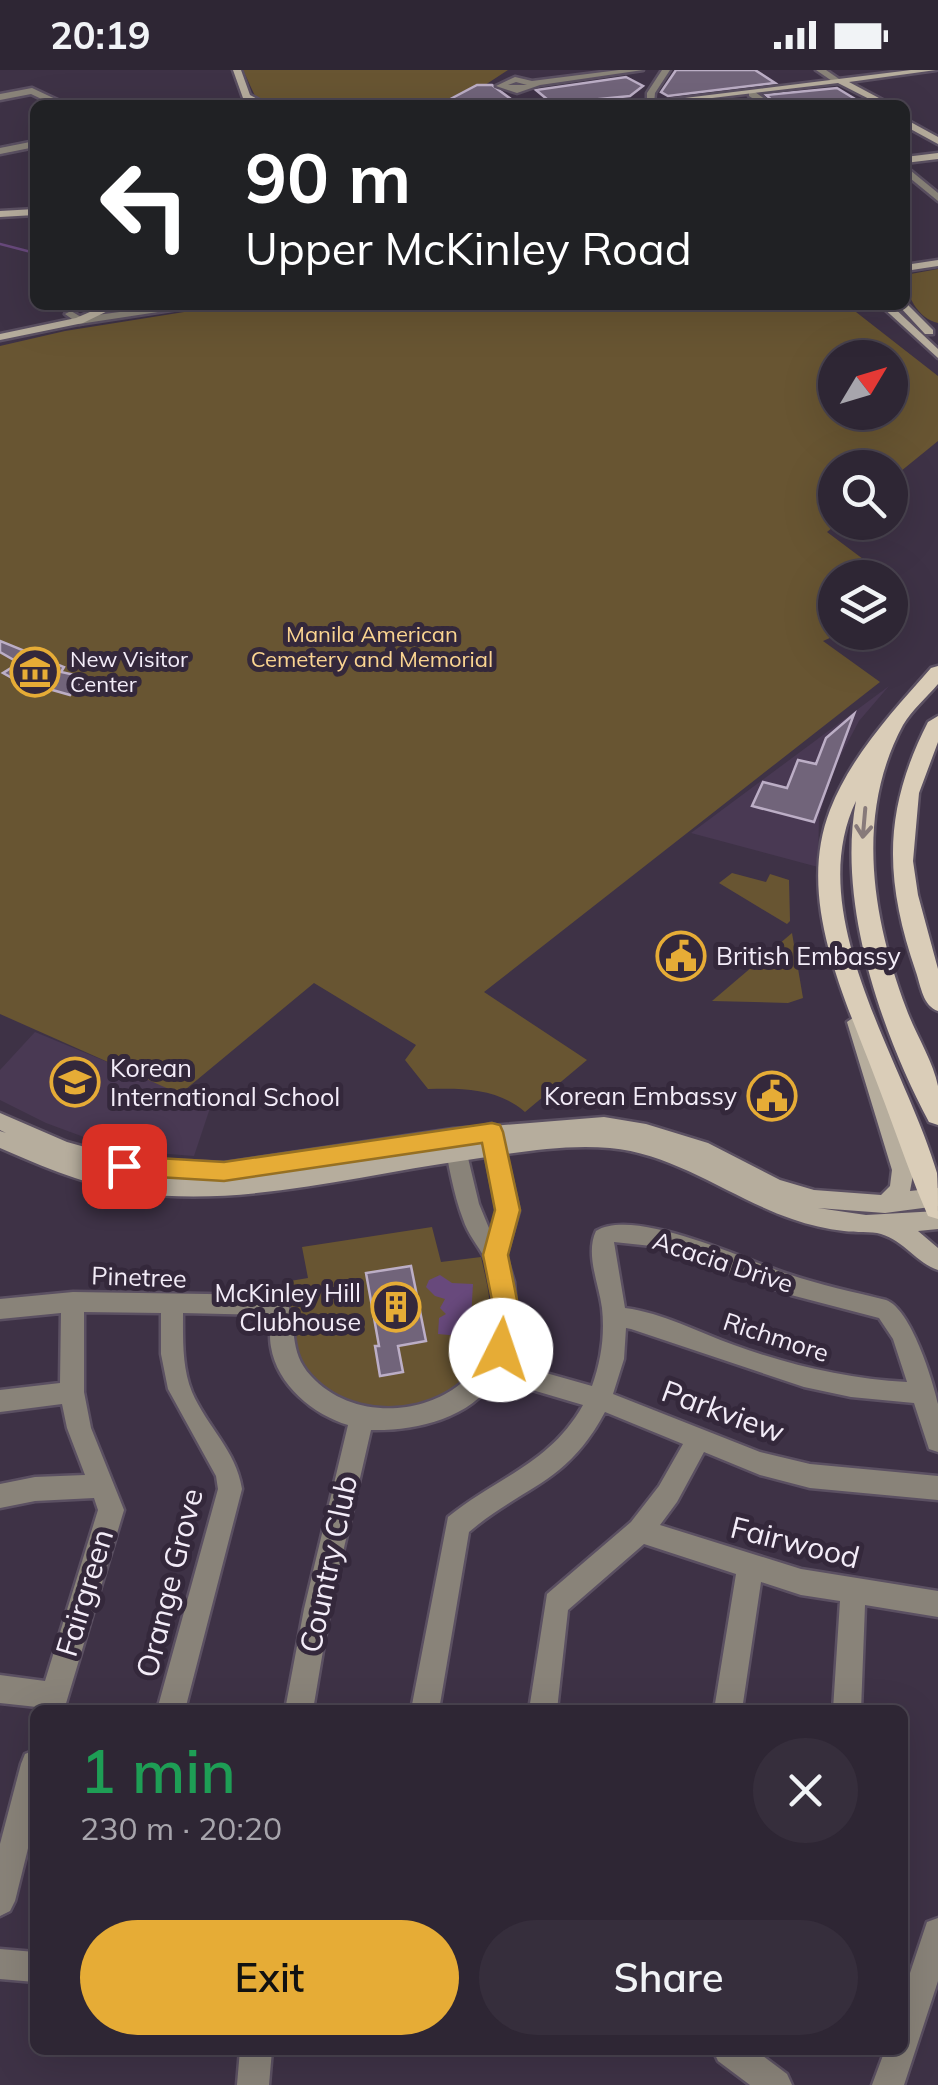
<!DOCTYPE html>
<meta charset="utf-8">
<style>
:root{--surface:#2e2634;--page:#362e3c;--text:#f1f3f6;--muted:#a7a5ac;--line:#49434f;--accent:#e6ac36}
body{margin:0;font-family:Mulish,sans-serif;background:var(--page);color:var(--text);height:100vh;display:flex;flex-direction:column;font-size:38px;white-space:nowrap}
*{box-sizing:border-box;margin:0}
p{font-size:32px;color:var(--muted)}
.icon{flex:none;width:55px;height:55px;fill:none;stroke:currentColor;stroke-width:2;stroke-linecap:round;stroke-linejoin:round}
.map{position:relative;flex:1;overflow:hidden}
.details{position:absolute;left:30px;top:1635px;width:878px;height:350px;display:flex;flex-direction:column;background:var(--surface);border-radius:15px;box-shadow:0 10px 40px #0002,0 0 0 2px var(--line)}
.details>*{flex:none}
.top-card{position:absolute;left:30px;top:30px;width:880px;height:210px;border-radius:15px;box-shadow:0 10px 40px #0002,0 0 0 2px var(--line);background:#202124;color:#fff;overflow:hidden}
.needle{width:65px;rotate:52deg}
.tools{position:absolute;left:818px;top:270px;display:grid;gap:20px}
.tools a{display:grid;place-items:center;width:90px;height:90px;border-radius:50%;background:var(--surface);box-shadow:0 10px 40px #0002,0 0 0 2px var(--line);font-size:50px}
.pin{position:absolute;display:grid;place-items:center;width:85px;height:85px;color:#fff;margin:-42px;border-radius:20px;box-shadow:0 5px 15px #0006}
.me{position:absolute;width:110px;margin:-55px;rotate:4deg;stroke-linejoin:round;filter:drop-shadow(0 0 8px #0008)}
.turn{display:flex;align-items:center;gap:35px;height:210px;padding:0 50px;font-size:45px}
.turn .icon{width:130px;height:130px;stroke-width:2.5}
.turn b{display:block;font-size:70px;line-height:85px}
.round{display:grid;place-items:center;flex:none;width:105px;height:105px;border-radius:52px;background:var(--page)}
.head{display:flex;align-items:center;justify-content:space-between;height:170px;padding:0 50px}
h1{font-size:60px;font-weight:600;line-height:75px;color:#1e9e55}
.primary-button{display:flex;gap:20px;margin-top:auto;padding:20px 50px}
.primary-button a{flex:1;height:115px;border-radius:60px;background:var(--accent);color:#111;font-size:40px;font-weight:600;line-height:115px;text-align:center}
.primary-button a+a{background:var(--page);color:var(--text)}
.status{display:flex;justify-content:space-between;align-items:center;height:70px;padding:0 50px;background:var(--surface);direction:ltr}
.status svg{height:28px;fill:currentColor}
.map>svg:first-child{display:block}
.built{fill:#493953}
.green{fill:#685532;fill-rule:evenodd}
.water{fill:#68497c}
.lines{fill:none;stroke-linecap:round;stroke-linejoin:round}
.stream{stroke:#68497c;stroke-width:2.5}
.building{fill:#71647a;stroke:#bcaec6;stroke-width:2.5}
.street-casing{stroke:#5b5062;stroke-width:5}
.secondary-casing{stroke:#5b5062;stroke-width:5}
.primary-casing{stroke:#5b5062;stroke-width:5}
.street{fill:#898379;fill-rule:evenodd}
.secondary{fill:#b6ad9d;fill-rule:evenodd}
.primary{fill:#dacdb8;fill-rule:evenodd}
.oneway{stroke:#877a7a}
.route{fill:#e6ac36;stroke:#967023;stroke-width:2.5}
.labels{text-anchor:middle;stroke-width:10;stroke-linejoin:round;paint-order:stroke}
.far-park-label{font-size:22px;fill:#fad491;stroke:#34283b}
.far-poi-label{font-size:22px;fill:#f3ecf8;stroke:#34283b;text-anchor:start}
.poi-label{font-size:25px;fill:#f3ecf8;stroke:#34283b;text-anchor:start}
.street-label{font-size:25px;fill:#f3ecf8;stroke:#34283b}
.near-street-label{font-size:30px;fill:#f3ecf8;stroke:#34283b}
</style>
<div class="status"><b>20:19</b><svg viewBox="0 0 49 12"><path d="M0 12V9h3v3zM5 12V6h3v6zM10 12V3h3v9zM15 12V0h3v12zM26 1h20v11H26zM47 4h2v5h-2z"/></svg></div>
<div class="map">
<svg width="938" height="2015" viewBox="0 0 938 2015">
<rect width="100%" height="100%" fill="#3e3246"/>
<g class="built">
<path d="M889 616 859 651 834 698 819 746 818 797 691 763Z"/>
<path d="M35 962 211 1035 194 1086 119 1080 46 1053 0 1030V1000Z"/>
</g>
<g class="green">
<path d="M243 0H508L485 15H477L435 35H276L255 26Z"/>
<path d="M938 199V253C918 249 905 224 905 205Z"/>
<path d="M228 235H847L938 306V371L890 410V398H835V452L838 453 827 462 887 507 835 508V562L841 563 823 571 880 612 484 922 587 990 525 1042C497 1018 463 1018 428 1019L405 990 416 975 314 913 180 1024 0 944V276L65 261ZM835 288H890V342H835Z"/>
<path d="M732 803 766 812 770 804 789 810 790 851 787 854 719 813Z"/>
<path d="M792 863 803 928 788 933 712 931Z"/>
<path d="M432 1157 441 1192 481 1187C487 1214 495 1243 487 1270 465 1348 343 1365 301 1295 288 1272 287 1238 284 1212L308 1208 302 1177Z"/>
</g>
<path class="water" d="M440 1205 452 1213 473 1214 470 1267 438 1264 439 1248 446 1244 440 1238 445 1229 435 1226 426 1217 429 1210Z"/>
<g class="lines">
<path class="stream" d="M0 174 35 183"/>
</g>
<g class="building">
<path d="M676 0H755L775 13 668 26 661 22Z"/>
<path d="M626 7 643 16 630 26 600 29 606 35H554L536 20Z"/>
<path d="M477 15H492L519 35H439Z"/>
<path d="M837 18 865 35H777L766 25Z"/>
<path d="M0 571 64 597 61 602 84 607 70 625 14 609 3 603 19 593 0 582Z"/>
<path d="M854 644 814 752 752 736 763 712 787 718 798 690 816 694 826 668Z"/>
<path d="M411 1196 426 1271 398 1276 403 1302 380 1306 375 1276H379L366 1203Z"/>
</g>
<g class="lines">
<g class="street-casing">
<g id="street">
<path d="M619 0H643L540 15 517 23 496 16 515 7 532 11ZM516 12 527 15H508Z"/>
<path d="M662 0H670L655 23 654 33 647 35V23Z"/>
<path d="M816 0H826L842 11 835 13Z"/>
<path d="M32 18 64 33 65 35H54L31 24 0 30V24Z"/>
<path d="M749 22H755L773 35H763L749 26Z"/>
<path d="M35 71V77L0 84V78Z"/>
<path d="M905 96 938 123V131L905 104Z"/>
<path d="M174 235H204L79 254 65 244 71 241 81 247Z"/>
<path d="M491 1054 498 1056 501 1062 519 1141 506 1186 514 1212 517 1248 507 1292 592 1316C601 1291 605 1265 602 1238 599 1214 585 1184 596 1161 635 1137 745 1190 788 1204 820 1215 854 1222 886 1230 911 1239 933 1311 938 1334 938 1349 938 1367 938 1382L929 1379 914 1333 851 1327 804 1317 631 1259 626 1258 624 1289 613 1324 760 1382 810 1394 938 1406V1430L810 1418 760 1405 704 1382 677 1432 660 1455 801 1499 938 1521V1547L865 1535 861 1640H833L840 1531 801 1525 761 1512 742 1640H714L736 1504 644 1474 568 1540 557 1640H529L547 1524 631 1452 659 1416 683 1374 605 1342C566 1415 524 1415 469 1462L439 1640H411L448 1447C497 1407 550 1394 583 1335L495 1309C470 1349 415 1361 371 1360L330 1539 313 1640H285L304 1539 348 1355C314 1345 277 1315 271 1277 269 1267 271 1256 269 1245L183 1243C183 1269 182 1297 192 1322 207 1357 236 1380 242 1419L185 1640H157L218 1419 216 1406 168 1319 161 1284V1243L84 1242V1322L91 1358 124 1440 64 1640H36L37 1637 0 1633V1605L45 1611 98 1440 94 1428 35 1431 0 1438V1414L35 1407 85 1405 67 1358 62 1334 0 1342V1320L60 1313 61 1243 0 1249V1229L73 1222 277 1225 285 1228C299 1257 287 1280 311 1306 365 1365 480 1340 493 1258 496 1238 495 1208 485 1189 478 1175 468 1165 463 1149 453 1123 449 1095 443 1067L446 1061H460L463 1067 479 1134 491 1163 497 1141 481 1062 484 1056ZM614 1172 661 1177 791 1225 879 1248 893 1269 907 1312C848 1309 789 1295 734 1275 698 1262 663 1243 625 1238Z"/>
<path d="M35 1680V1750L15 1831 10 1841 0 1846V1774L21 1694 25 1684Z"/>
<path d="M938 1848V1911L904 2015H872L885 1980H902V1927L927 1852Z"/>
<path d="M0 1879 35 1882V1912L0 1909Z"/>
<path d="M240 1980H272L269 2015H237Z"/>
<path d="M713 1980H755L787 2004 792 2015H750L718 1991Z"/>
</g>
</g>
<g class="secondary-casing">
<g id="secondary">
<path d="M233 0H241L250 25 268 35H257L243 28Z"/>
<path d="M911 0H936L849 12 892 35H881L838 13 654 35H628Z"/>
<path d="M905 49 938 67V74L905 56Z"/>
<path d="M938 83V89L905 93V87Z"/>
<path d="M35 139V145L0 147V141Z"/>
<path d="M938 190V196L905 201V195Z"/>
<path d="M905 232 933 260V264H925L900 237 899 235H905Z"/>
<path d="M106 235H120L83 253 0 270V264L76 248Z"/>
<path d="M880 235H891L938 279V288Z"/>
<path d="M857 945 867 952 914 1100 910 1121 938 1118V1136L885 1143 818 1138 866 1145 938 1141V1159L918 1161 938 1178V1200C917 1193 904 1171 881 1164 871 1161 856 1163 844 1161 827 1159 809 1155 792 1149 731 1128 676 1084 610 1078 562 1074 514 1083 467 1090 358 1105 247 1137 136 1123 89 1116 43 1097 0 1078V1061L6 1063 0 1060V1043L67 1072 124 1088 224 1093 453 1059 604 1047 646 1054 708 1073 780 1110 814 1120 881 1125 890 1116 892 1100 847 952Z"/>
</g>
</g>
<g class="primary-casing">
<g id="primary">
<path d="M938 596V614C927 627 912 640 903 655 855 744 872 847 906 938 915 963 933 991 938 1016 938 1028 938 1043 938 1055L929 1052C881 962 837 833 856 731 801 846 905 993 937 1103 938 1117 938 1135 938 1149L928 1146 917 1120C902 1082 889 1043 874 1005 843 923 796 828 830 740 851 686 893 641 931 598Z"/>
<path d="M938 646V672L919 723 913 791 918 825 938 899V941C923 936 921 917 916 902 884 809 883 740 928 652Z"/>
</g>
</g>
<use href="#street" class="street"/>
<use href="#secondary" class="secondary"/>
<use href="#primary" class="primary"/>
</g>
<defs><path id="oneway-shaft" d="M-6 0H5M1.5-3L5.5 0L1.5 3" fill="none" stroke-width="1.6" stroke-linecap="round" stroke-linejoin="round" transform="scale(2.5)"/></defs>
<use class="oneway" href="#oneway-shaft" transform="translate(864 753) rotate(95)"/>
<path class="route" d="M492 1053 500 1055 503 1062 520 1140 508 1185 517 1230 510 1288 501 1291 491 1288 488 1280 492 1230 483 1185 495 1140 482 1073 224 1111 124 1105 116 1102 113 1096 116 1089 124 1086 224 1092Z"/>
<defs>
<g id="museum-ring" transform="scale(2.5)"><circle r="9.5" fill="#34283b" stroke="#e6ac36" stroke-width="1.5"/><path d="M0-6L6-3V-2H-6V-3ZM-5-1h2V3h-2ZM-1-1h2V3h-2ZM3-1h2V3H3ZM-6 4H6V6H-6Z" fill="#e6ac36"/></g>
<g id="civic-ring" transform="scale(2.5)"><circle r="9.5" fill="#34283b" stroke="#e6ac36" stroke-width="1.5"/><path d="M-.6-6.5H3V-4.5H.6V-3L4-1V1h2V6H-6V1h2V-1L-.6-3ZM-1.2 2.5V6h2.4V2.5Z" fill="#e6ac36"/></g>
<g id="school-ring" transform="scale(2.5)"><circle r="9.5" fill="#34283b" stroke="#e6ac36" stroke-width="1.5"/><path d="M0-5L7-2L0 1L-7-2ZM-4 1L0 2.5L4 1V4Q0 6-4 4Z" fill="#e6ac36"/></g>
<g id="building-ring" transform="scale(2.5)"><circle r="9.5" fill="#34283b" stroke="#e6ac36" stroke-width="1.5"/><path d="M-4-6H4V6H1V3H-1V6H-4ZM-2.5-4.3h1.7v1.8h-1.7ZM.8-4.3h1.7v1.8H.8ZM-2.5-1h1.7V.8h-1.7ZM.8-1h1.7V.8H.8Z" fill="#e6ac36"/></g>
</defs>
<g fill-rule="evenodd">
<use href="#museum-ring" x="35" y="602"/>
<use href="#civic-ring" x="681" y="886"/>
<use href="#school-ring" x="75" y="1012"/>
<use href="#civic-ring" x="772" y="1026"/>
<use href="#building-ring" x="396" y="1237"/>
</g>
<g class="labels">
<g class="far-park-label">
<text x="372" y="572">Manila American<tspan x="372" dy="25">Cemetery and Memorial</tspan></text>
</g>
<g class="far-poi-label">
<text x="70" y="597">New Visitor<tspan x="70" dy="25">Center</tspan></text>
</g>
<g class="poi-label">
<text x="716" y="895">British Embassy</text>
<text x="110" y="1007">Korean<tspan x="110" dy="29">International School</tspan></text>
<text x="737" y="1035" text-anchor="end">Korean Embassy</text>
<text x="361" y="1232" text-anchor="end">McKinley Hill<tspan x="361" dy="29">Clubhouse</tspan></text>
</g>
<g class="street-label">
<text transform="translate(723 1192) rotate(18)" y="9">Acacia Drive</text>
<text transform="translate(139 1207) rotate(2)" y="9">Pinetree</text>
<text transform="translate(776 1267) rotate(18)" y="9">Richmore</text>
</g>
<g class="near-street-label">
<text transform="translate(723 1342) rotate(20)" y="10">Parkview</text>
<text transform="translate(795 1473) rotate(14)" y="10">Fairwood</text>
<text transform="translate(329 1494) rotate(-78)" y="10">Country Club</text>
<text transform="translate(170 1513) rotate(-76)" y="10">Orange Grove</text>
<text transform="translate(85 1523) rotate(-73)" y="10">Fairgreen</text>
</g>
</g>
</svg>
<div class="tools">
<a><svg class="needle" viewBox="-14 -14 28 28"><path d="M0-13l5 13h-10z" fill="#e53935"/><path d="M0 13l5-13h-10z" fill="#a7a5ac"/></svg></a>
<a><svg class="icon" aria-label="search" viewBox="0 0 24 24"><circle cx="10" cy="10" r="6"/><path d="M15 15l6 6"/></svg></a>
<a><svg class="icon" aria-label="layers" viewBox="0 0 24 24"><path d="M12 4l9 5-9 5-9-5zM3 14l9 5 9-5"/></svg></a>
</div>
<div class="pin" style="left:124px;top:1096px;background:#d93025"><svg class="icon" aria-label="arrive" viewBox="0 0 24 24"><path d="M6 21V4h12l-3 4 3 4H6"/></svg></div>
<svg class="me" style="left:501px;top:1280px" viewBox="-20 -20 40 40"><circle r="19" fill="#fff"/><path d="M0-13L10 11 0 6-10 11z" fill="#e6ac36"/></svg>
<div class="top-card">
<div class="turn"><svg class="icon" aria-label="left" viewBox="0 0 24 24"><path d="M17 20v-9H6M10 6l-5 5 5 5"/></svg><div><b>90 m</b>Upper McKinley Road</div></div>
</div>
<section class="details">
<div class="head"><div><h1>1 min</h1><p>230 m · 20:20</p></div><a class="round"><svg class="icon" aria-label="close" viewBox="0 0 24 24"><path d="M6 6l12 12M18 6L6 18"/></svg></a></div>
<div class="primary-button"><a>Exit</a><a>Share</a></div>
</section>
</div>
